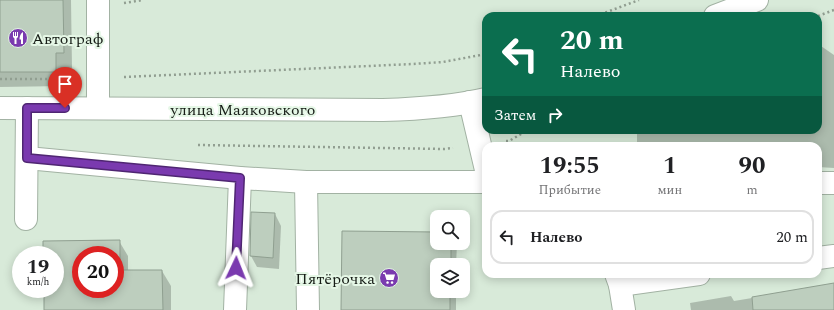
<!DOCTYPE html>
<html lang="ru">
<meta charset="utf-8">
<style>
:root{--surface:#fff;--page:#f2f2f2;--text:#202124;--muted:#757577;--line:#e0e0e0}
body{margin:0;font-family:Spectral,serif;background:var(--page);color:var(--text);height:100vh;display:flex;flex-direction:column;font-size:15px;white-space:nowrap}
*{box-sizing:border-box;margin:0}
p{font-size:13px;color:var(--muted)}
.icon{flex:none;width:22px;height:22px;fill:none;stroke:currentColor;stroke-width:2;stroke-linecap:round;stroke-linejoin:round}
.map{position:relative;flex:1;overflow:hidden}
.side{position:absolute;left:482px;top:142px;width:340px;height:136px;display:flex;flex-direction:column;background:var(--surface);border-radius:12px;box-shadow:0 2px 10px #0003}
.side>*{flex:none}
.hud{position:absolute;left:482px;top:12px;width:340px;height:122px;border-radius:12px;box-shadow:0 2px 10px #0003;background:#0b6e4f;color:#fff;overflow:hidden}
.controls{position:absolute;left:430px;top:210px;display:grid;gap:8px}
.controls a{display:grid;place-items:center;width:40px;height:40px;border-radius:8px;background:var(--surface);box-shadow:0 2px 10px #0003;font-size:20px}
.speed{position:absolute;left:12px;top:246px;display:flex;gap:8px;font-size:20px;font-weight:700;text-align:center}
.speed>*{display:grid;place-content:center;width:52px;height:52px;border-radius:50%;background:var(--surface);box-shadow:0 2px 10px #0003;line-height:1}
.speed small{font-size:10px;font-weight:400}
.speed .limit{border:6px solid #d22;background:#fff;color:#111}
.pin{position:absolute;display:grid;place-items:center;width:34px;height:34px;color:#fff;margin:-41px -17px;border-radius:50% 50% 50% 0;rotate:-45deg;box-shadow:0 0 4px #0007}
.pin .icon{rotate:45deg}
.me{position:absolute;width:44px;margin:-22px;rotate:2deg;stroke-linejoin:round;filter:drop-shadow(0 0 3px #0008)}
.turn{display:flex;align-items:center;gap:14px;height:84px;padding:0 12px;font-size:18px}
.turn .icon{width:52px;height:52px;stroke-width:2.5}
.turn b{display:block;font-size:28px;line-height:34px}
.then{display:flex;align-items:center;height:38px;padding:0 12px;background:#0003;gap:8px;font-size:15px}
.eta{display:flex;justify-content:space-evenly;align-items:center;height:68px;text-align:center}
.eta b{font-size:24px;font-weight:700;line-height:28px}
ul{padding:0;list-style:none}
li{display:flex;align-items:center;gap:12px;height:54px;margin:0 8px 6px;padding:0 4px;border:2px solid var(--line);border-radius:12px}
li div{flex:1}
li b{display:block;font-size:15px}
li em{font-style:normal}
.map>svg:first-child{display:block}
.shadow{fill:#0003;fill-rule:evenodd}
.building{fill:#bdcebe;stroke:#8f9f90;fill-rule:evenodd}
.lines{fill:none;stroke-linecap:round;stroke-linejoin:round}
.minor-casing{stroke:#a2b2a3;stroke-width:24}
.path{stroke:#919e91;stroke-width:2.5;stroke-dasharray:2 3;stroke-linecap:butt}
.minor{stroke:#fff;stroke-width:22}
.route-casing{stroke:#4f2672;stroke-width:10}
.route{stroke:#7a3aaf;stroke-width:7}
.labels{text-anchor:middle;stroke-width:4;stroke-linejoin:round;paint-order:stroke}
.poi-label{font-size:16px;fill:#171d17;stroke:#e5f7e6;text-anchor:start}
.street-label{font-size:16px;fill:#171d17;stroke:#e5f7e6}
</style>
<div class="map">
<svg width="834" height="310" viewBox="0 0 834 310">
<rect width="100%" height="100%" fill="#d8ead9"/>
<g class="shadow">
<path d="M0 0H71L72 68H64L65 86 0 87Z"/>
<path d="M818 44 834 55V168L818 167V146H637V130H818Z"/>
<path d="M252 213 275 214 281 226 279 269 257 267 251 256Z"/>
<path d="M437 233V243H456L457 244 456 265H437V291H456V310H342Z"/>
<path d="M119 241 128 256V271H162L171 286V310H45V289H55V255H44ZM81 255H115V289H81Z"/>
<path d="M834 284V310H691L690 303 731 296 734 301Z"/>
</g>
<g class="building">
<path d="M0 0H63L64 53H56V72H0Z"/>
<path d="M251 212 275 213 273 258 250 256Z"/>
<path d="M342 231 437 232V243H451V265H437V291H450V310H341Z"/>
<path d="M120 240V270H162L163 310H44V289H55V255H43V241ZM81 255H115V289H81Z"/>
<path d="M834 283V310H753L752 297Z"/>
</g>
<g class="lines">
<g class="minor-casing">
<g id="minor">
<path d="M715 16 757 0"/>
<path d="M470 102 486 170"/>
<path d="M0 108 383 110C418 109 452 107 486 99"/>
<path d="M98 108V0"/>
<path d="M27 158 240 178 306 182H486"/>
<path d="M306 182 308 310"/>
<path d="M818 183H834"/>
<path d="M26 219 27 108"/>
<path d="M818 258 834 256"/>
<path d="M616 274 620 285 624 310"/>
<path d="M620 285 699 274"/>
<path d="M235 310 240 178"/>
</g>
</g>
<g class="path">
<path d="M124 3 143 0"/>
<path d="M596 16 639 0"/>
<path d="M818 16 834 10"/>
<path d="M124 77 413 64 443 62 486 54"/>
<path d="M0 79H71"/>
<path d="M506 141H509L528 130"/>
<path d="M198 145 444 149 453 148"/>
</g>
<use href="#minor" class="minor"/>
</g>
<g class="lines">
<g class="route-casing">
<path id="route" d="M65 108H27V158L240 178 236 268"/>
</g>
<use href="#route" class="route"/>
</g>
<defs>
<g id="restaurant-disc" transform="scale(1)"><circle r="9.5" fill="#7a3aaf" stroke="#e5f7e6"/><path d="M-5-6h1v4h1v-4h1v4h1v-4h1v5L-1.5 .5V6h-2V.5L-5-1ZM5-6V6H3V1.5H1.5Q1.5-4 5-6Z" fill="#fff"/></g>
<g id="supermarket-disc" transform="scale(1)"><circle r="9.5" fill="#7a3aaf" stroke="#e5f7e6"/><path d="M-6-5.5h2.5l.6 2H6L4.5 2H-2.5L-4.4-4H-6ZM-1.5 3.2a1.3 1.3 0 1 0 .1 0ZM3 3.2a1.3 1.3 0 1 0 .1 0Z" fill="#fff"/></g>
</defs>
<g fill-rule="evenodd">
<use href="#restaurant-disc" x="18" y="38"/>
<use href="#supermarket-disc" x="389" y="278"/>
</g>
<g class="labels">
<g class="poi-label">
<text x="32" y="44">Автограф</text>
<text x="375" y="284" text-anchor="end">Пятёрочка</text>
</g>
<g class="street-label">
<text x="243" y="115">улица Маяковского</text>
</g>
</g>
</svg>
<div class="controls">
<a><svg class="icon" aria-label="search" viewBox="0 0 24 24"><circle cx="10" cy="10" r="6"/><path d="M15 15l6 6"/></svg></a>
<a><svg class="icon" aria-label="layers" viewBox="0 0 24 24"><path d="M12 4l9 5-9 5-9-5zM3 14l9 5 9-5"/></svg></a>
</div>
<div class="speed"><div>19<small>km/h</small></div><div class="limit">20</div></div>
<div class="pin" style="left:65px;top:108px;background:#d93025"><svg class="icon" aria-label="arrive" viewBox="0 0 24 24"><path d="M6 21V4h12l-3 4 3 4H6"/></svg></div>
<svg class="me" style="left:236px;top:268px" viewBox="-20 -20 40 40"><path d="M0-17L14 15 0 8-14 15z" fill="#7a3aaf" stroke="#fff" stroke-width="4"/></svg>
<div class="hud">
<div class="turn"><svg class="icon" aria-label="left" viewBox="0 0 24 24"><path d="M17 20v-9H6M10 6l-5 5 5 5"/></svg><div><b>20 m</b>Налево</div></div>
<div class="then">Затем<svg class="icon" aria-label="right" viewBox="0 0 24 24"><path d="M7 20v-9h11M14 6l5 5-5 5"/></svg></div>
</div>
<section class="side">
<div class="eta">
<div><b>19:55</b><p>Прибытие</p></div>
<div><b>1</b><p>мин</p></div>
<div><b>90</b><p>m</p></div>
</div>
<ul>
<li><svg class="icon" aria-label="left" viewBox="0 0 24 24"><path d="M17 20v-9H6M10 6l-5 5 5 5"/></svg><div><b>Налево</b></div><em>20 m</em></li>
</ul>
</section>
</div>
